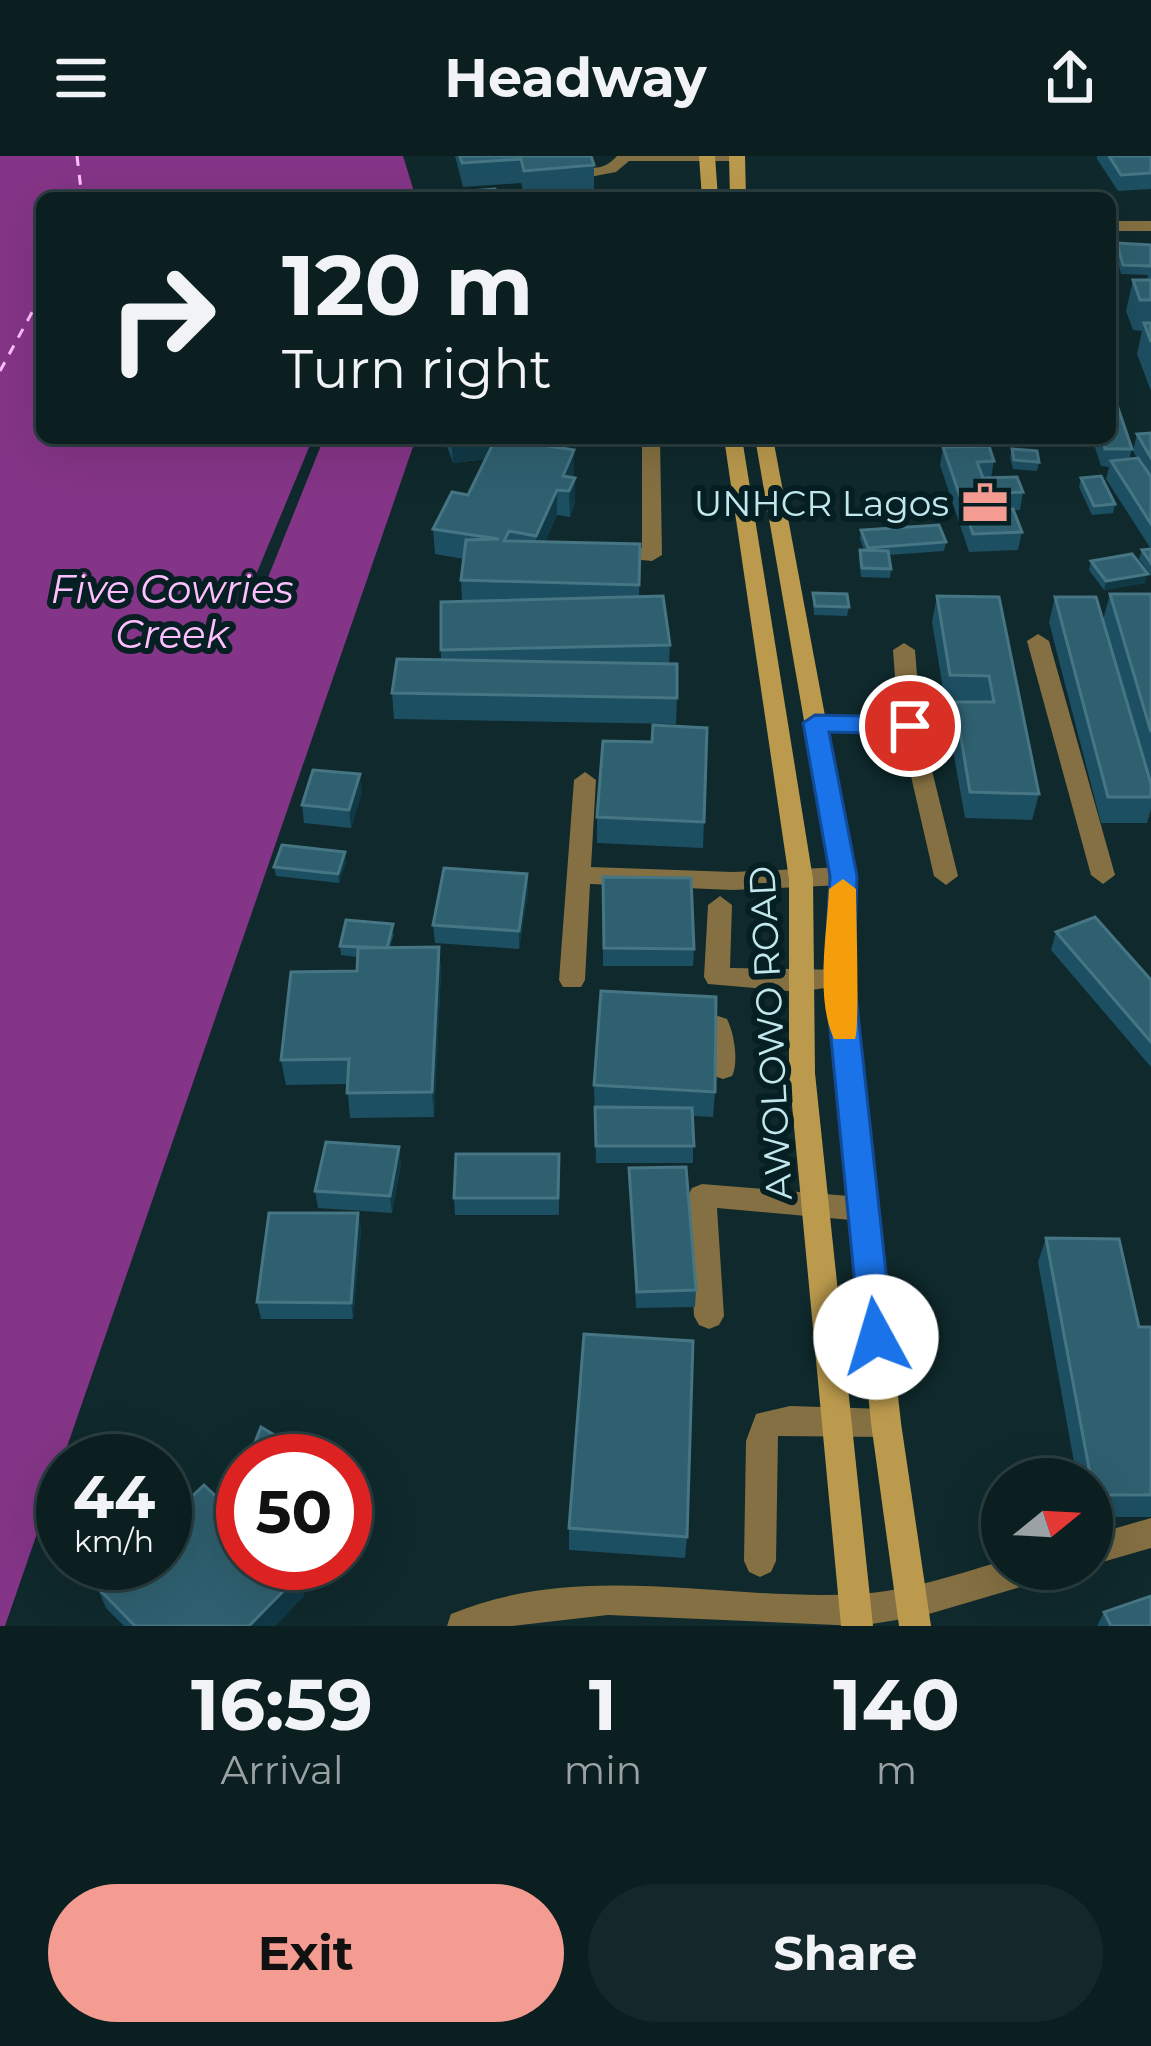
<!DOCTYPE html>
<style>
:root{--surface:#0b1f21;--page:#14272a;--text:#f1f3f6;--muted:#9aa2a5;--line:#2b3d3f;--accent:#f59c92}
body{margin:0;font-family:Montserrat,sans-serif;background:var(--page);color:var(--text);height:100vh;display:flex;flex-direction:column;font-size:45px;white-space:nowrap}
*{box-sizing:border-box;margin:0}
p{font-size:39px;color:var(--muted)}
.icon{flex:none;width:66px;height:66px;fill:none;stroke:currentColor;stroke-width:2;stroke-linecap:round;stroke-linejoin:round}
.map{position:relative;height:1470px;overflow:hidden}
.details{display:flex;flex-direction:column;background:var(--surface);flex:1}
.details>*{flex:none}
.hud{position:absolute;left:36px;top:36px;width:1080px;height:252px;border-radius:18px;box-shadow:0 12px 48px #0002,0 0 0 3px var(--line);background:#0b1f21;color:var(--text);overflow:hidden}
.needle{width:78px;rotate:72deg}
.tools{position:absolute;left:981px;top:1302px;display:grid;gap:24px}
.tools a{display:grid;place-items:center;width:132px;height:132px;border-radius:50%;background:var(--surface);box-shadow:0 12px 48px #0002,0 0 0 3px var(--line);font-size:60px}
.speed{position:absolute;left:36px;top:1278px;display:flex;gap:24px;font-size:60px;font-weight:700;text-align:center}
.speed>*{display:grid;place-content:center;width:156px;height:156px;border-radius:50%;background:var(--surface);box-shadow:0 12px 48px #0002,0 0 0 3px var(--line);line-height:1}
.speed small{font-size:30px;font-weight:400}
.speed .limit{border:18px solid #d22;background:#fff;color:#111}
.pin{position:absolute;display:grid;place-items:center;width:102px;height:102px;color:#fff;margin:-51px;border:6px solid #fff;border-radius:50%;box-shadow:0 3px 12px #0007}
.me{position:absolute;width:132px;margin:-66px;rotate:354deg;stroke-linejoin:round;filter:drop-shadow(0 0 9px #0008)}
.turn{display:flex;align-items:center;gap:42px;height:252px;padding:0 48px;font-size:54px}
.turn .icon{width:156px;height:156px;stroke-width:2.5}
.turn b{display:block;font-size:84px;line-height:102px}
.eta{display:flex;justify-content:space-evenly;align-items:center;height:204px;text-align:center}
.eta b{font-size:72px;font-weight:700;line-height:84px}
.button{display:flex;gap:24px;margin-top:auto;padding:24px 48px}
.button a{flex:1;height:138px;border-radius:72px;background:var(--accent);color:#111;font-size:48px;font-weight:700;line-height:138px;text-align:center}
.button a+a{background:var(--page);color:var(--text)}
header{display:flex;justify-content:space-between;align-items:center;height:156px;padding:0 48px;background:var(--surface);font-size:54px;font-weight:700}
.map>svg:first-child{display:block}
.water{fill:#853587}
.pier{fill:#0f292c}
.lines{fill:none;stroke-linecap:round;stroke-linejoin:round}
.ferry{stroke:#ffbffe;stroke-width:3;stroke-dasharray:10 9;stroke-linecap:butt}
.service{fill:#847042;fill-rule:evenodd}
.minor{fill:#847042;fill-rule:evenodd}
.tertiary{fill:#847042;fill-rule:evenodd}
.secondary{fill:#bb9a4d;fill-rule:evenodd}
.wall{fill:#1d4f62}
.shaded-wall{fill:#103946}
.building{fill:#2f6070;stroke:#467584;stroke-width:3}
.route{fill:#1a73e8;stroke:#114b97;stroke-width:3}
.slow{fill:#f59e0b}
.labels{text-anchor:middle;stroke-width:12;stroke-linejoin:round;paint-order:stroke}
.poi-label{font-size:36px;fill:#c2e8ed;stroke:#051f22;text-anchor:end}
.street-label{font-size:36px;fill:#c2e8ed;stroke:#051f22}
.water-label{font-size:39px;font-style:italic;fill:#ffbffe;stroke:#051f22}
</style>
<header><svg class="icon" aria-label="menu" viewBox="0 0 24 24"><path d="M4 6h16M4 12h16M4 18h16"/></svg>Headway<svg class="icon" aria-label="share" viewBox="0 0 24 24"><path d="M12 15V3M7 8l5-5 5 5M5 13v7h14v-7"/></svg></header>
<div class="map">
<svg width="1151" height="1470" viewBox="0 0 1151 1470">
<rect width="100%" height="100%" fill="#0f292c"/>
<path class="water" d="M0 0H403L416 42H42V282H416L5 1470H0Z"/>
<path class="pier" d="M313 282H324L261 439 248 438Z"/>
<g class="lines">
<g class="ferry">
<path d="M77 0 82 42"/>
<path d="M0 215 42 138"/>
</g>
<g class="service">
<path d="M617 0H745L737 5H629L616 16 579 23 559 9 567 4C586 12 601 18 617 0Z"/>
<path d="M642 282H660L662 399 652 405 600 400V392H642Z"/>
<path d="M1038 478 1049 485 1115 719 1103 728 1091 719 1027 485Z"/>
<path d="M904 487 915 494 921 570 958 720 946 729 934 720 901 577 815 574 804 567 815 560 898 562 893 494Z"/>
<path d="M585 616 596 624 591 711 733 716 843 711 855 720 843 729 733 734 590 728 585 824 581 831H563L559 824 574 624Z"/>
<path d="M720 740 732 749 730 812 849 814 853 821 849 828 800 836 708 828 704 821 708 749Z"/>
<path d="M718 860 727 863C734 877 739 906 732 920L723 923 714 920C707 906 702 877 709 863Z"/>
<path d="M702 1028 862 1041 872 1045 876 1053 872 1061 862 1065 717 1052 724 1160 719 1169 709 1173 699 1169 694 1160 688 1040 692 1032Z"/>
<path d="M790 1250 886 1253 897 1257 901 1267 897 1277 886 1281 778 1280 776 1405 771 1416 760 1421 749 1416 744 1405 746 1285 756 1258Z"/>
</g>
<g class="minor">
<path d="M1151 1362V1392L1092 1409V1379Z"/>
<path d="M1002 1405V1413H1043L1038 1424 1027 1429 922 1460 859 1470 608 1459 512 1470H447L451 1458C585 1403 721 1446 859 1438 908 1435 955 1419 1002 1405Z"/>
</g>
<rect class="tertiary" x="1110" y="65" width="41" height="10"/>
<g class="secondary">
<path d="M699 0H715L718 42H702Z"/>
<path d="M729 0H745L746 42H730Z"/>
<path d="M724 282H742L813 723 815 917 873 1470H841L789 917V723Z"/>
<path d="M755 282H773L855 720 853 821 862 916 901 1267 931 1470H899L871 1267 836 916 827 821 831 720Z"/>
</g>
</g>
<g class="wall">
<path d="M455 0H591L594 9V33L524 38 521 27 463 31Z"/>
<path d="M1097 0H1151V33L1118 35 1097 3Z"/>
<path d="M1117 87 1151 89V235L1137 198 1142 175 1133 174 1126 155 1133 124H1147L1148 119 1121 118 1115 96Z"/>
<path d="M1151 277V419L1139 403 1142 394 1151 393 1106 323 1109 311 1101 310 1092 282H1110L1132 293 1129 303 1137 302 1133 295 1137 278Z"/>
<path d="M444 282H607L606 286 561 292 574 320 575 347 570 361 557 359 545 386 640 388 639 441 670 489 669 508 677 542 676 568 394 563 392 537 441 504V446L462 445 461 424 464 403 435 398 433 373 468 339 486 303 453 307Z"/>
<path d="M943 291 994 305 991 322 1023 336 1020 354H1013L1022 376 1018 394 969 396 940 309Z"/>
<path d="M1012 293 1039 306 1037 315 1013 313 1010 302Z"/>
<path d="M1081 322 1115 348 1113 357 1092 359 1079 331Z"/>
<path d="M861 374 946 386 944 395 889 399 891 413 890 422 861 421 859 403 860 394H864L860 383Z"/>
<path d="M1091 405 1145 427 1104 434 1089 414Z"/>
<path d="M813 437 849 451 847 460 814 459Z"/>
<path d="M1110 438H1151V628L1103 464Z"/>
<path d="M937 440 999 441 1039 638 1032 664 965 662 949 572 955 546 984 545H945L932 466Z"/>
<path d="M1055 441 1151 628V653L1147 667H1101L1049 466Z"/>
<path d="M362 636 351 672 304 667 302 649Z"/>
<path d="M597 661 704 666 703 692 597 687Z"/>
<path d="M346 706 339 727 276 720 274 711Z"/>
<path d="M527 718 528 736 519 793 435 787 433 769Z"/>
<path d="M603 721 694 793 693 810H603Z"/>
<path d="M1056 776 1151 824V911L1051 794Z"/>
<path d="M394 777 390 791H439L441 817 434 961 350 962 347 928 286 929 281 904 357 815V801L341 799 340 790Z"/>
<path d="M594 929 715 936 713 961 693 960V1007H596Z"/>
<path d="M559 998V1059H455L454 1042Z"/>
<path d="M401 1008 392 1057 318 1052 315 1035Z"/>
<path d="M629 1012 696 1134 695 1151 636 1152Z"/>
<path d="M358 1057 361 1074 353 1163H261L257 1146Z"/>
<path d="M1046 1082 1139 1171H1151V1361H1092V1323H1077L1038 1106Z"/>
<path d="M252 1294 318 1305H259L254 1302Z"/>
<path d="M569 1372 687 1381 685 1402 569 1394Z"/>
<path d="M299 1419 304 1440 275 1470H124L106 1452 97 1431Z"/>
<path d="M1104 1456 1151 1470H1097Z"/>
</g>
<g class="shaded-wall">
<path d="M451 282H607L606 286 453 307Z"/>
<path d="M574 294V320L568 335 563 320Z"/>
<path d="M575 322V347L570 361 569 335Z"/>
<path d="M557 334V359L537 405 536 380Z"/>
<path d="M1148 418 1145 427 1104 434 1106 425Z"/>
<path d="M360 618 362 636 351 672 349 654Z"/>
<path d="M345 696 346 706 339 727 338 718Z"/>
<path d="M527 718 528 736 519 793V775Z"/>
<path d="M439 791 441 817 434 961 432 936Z"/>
<path d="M399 991 401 1008 392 1057 390 1040Z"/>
<path d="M358 1057 361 1074 353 1163 351 1147Z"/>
<path d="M355 1327 356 1335 345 1351V1341Z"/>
<path d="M299 1419 304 1440 275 1470H249Z"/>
</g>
<g class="building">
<path d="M460 0H591L594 9 524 15 521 3 462 7Z"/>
<path d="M1109 0H1151V17L1121 19Z"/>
<path d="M495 33 498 42H471L469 35Z"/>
<path d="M1087 40 1088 42 1062 41Z"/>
<path d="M1117 87 1151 89V110L1123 109Z"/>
<path d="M1133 124H1151V144H1140Z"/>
<path d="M1144 167H1151V186Z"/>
<path d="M1110 246H1116L1132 293H1105L1102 282H1110Z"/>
<path d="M1151 277V302L1137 278Z"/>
<path d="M496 282 574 294 563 320 575 322 569 335 557 334 536 380 509 375 504 385 640 388 639 429 461 424 466 384 499 383 433 373 452 336 468 339Z"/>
<path d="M989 290 994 305 977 306 983 322 1017 321 1023 336 987 338 993 354 1013 353 1022 376 973 378 943 291Z"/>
<path d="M1012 293 1037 295 1039 306 1014 304Z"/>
<path d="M1138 302 1151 321V368L1111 305Z"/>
<path d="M1101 320 1115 348 1094 350 1081 322Z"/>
<path d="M939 369 946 386 868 392 861 374Z"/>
<path d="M1151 393V407L1142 394Z"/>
<path d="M860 394 888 395 891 413 862 412Z"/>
<path d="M1132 398 1148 418 1106 425 1091 405Z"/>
<path d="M813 437 847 438 849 451 815 450Z"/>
<path d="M1110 438H1151V576Z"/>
<path d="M663 440 670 489 441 494V446Z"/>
<path d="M937 440 999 441 1039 638 970 636 955 546H994L989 520 950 519Z"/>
<path d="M1055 441H1096L1151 628V641H1108Z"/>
<path d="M397 503 677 508V542L392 537Z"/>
<path d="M653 569 707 572 704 666 597 661 603 585 652 586Z"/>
<path d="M313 614 360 618 349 654 302 649Z"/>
<path d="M282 689 345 696 338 718 274 711Z"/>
<path d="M444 712 527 718 519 775 433 769Z"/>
<path d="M603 721 691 722 694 793 604 792Z"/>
<path d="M1095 761 1151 824V886L1056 776Z"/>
<path d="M346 764 393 768 387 792 340 790Z"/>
<path d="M439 791 432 936 347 937 349 903 281 904 291 816 357 815 358 792Z"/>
<path d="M601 835 716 841 715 936 594 929Z"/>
<path d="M595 951 692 952 694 990H596Z"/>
<path d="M326 986 399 991 390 1040 315 1035Z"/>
<path d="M456 998H559L558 1042H454Z"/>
<path d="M686 1011 696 1134 637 1136 629 1012Z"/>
<path d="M269 1057H358L351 1147 257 1146Z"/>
<path d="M1046 1082 1119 1083 1139 1171H1151V1339H1094Z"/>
<path d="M584 1178 693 1185 687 1381 569 1372Z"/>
<path d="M261 1271 318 1305H270L252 1294Z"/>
<path d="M345 1322 355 1327 345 1341Z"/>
<path d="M204 1329 243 1366V1407H286L299 1419 249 1470H135L97 1431 122 1407H165V1366Z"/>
<path d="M1151 1440V1470H1111L1104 1456Z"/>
</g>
<path class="route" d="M815 559 910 561 922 570 910 578 829 576 857 720 854 821 893 1181 888 1192 876 1196 865 1192 860 1181 825 821 830 720 803 567Z"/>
<path class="slow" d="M843 723 856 733C856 757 860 872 855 883H834C815 842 827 778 829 733Z"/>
<defs>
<g id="office-bare" transform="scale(3.6)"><path d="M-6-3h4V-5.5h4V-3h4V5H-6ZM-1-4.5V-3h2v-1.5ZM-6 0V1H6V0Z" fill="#f59c92" stroke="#051f22" stroke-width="2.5" paint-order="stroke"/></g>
</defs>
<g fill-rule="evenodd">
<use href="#office-bare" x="985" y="347"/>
</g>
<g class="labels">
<g class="poi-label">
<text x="949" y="360">UNHCR Lagos</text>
</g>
<g class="street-label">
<text transform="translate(770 877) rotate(-93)" y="13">AWOLOWO ROAD</text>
</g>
<g class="water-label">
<text x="172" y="447">Five Cowries<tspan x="172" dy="45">Creek</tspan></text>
</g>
</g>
</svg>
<div class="tools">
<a><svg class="needle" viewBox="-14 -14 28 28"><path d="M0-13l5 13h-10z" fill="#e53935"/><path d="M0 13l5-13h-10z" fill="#9aa2a5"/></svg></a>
</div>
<div class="speed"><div>44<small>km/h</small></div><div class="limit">50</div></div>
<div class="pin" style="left:910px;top:570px;background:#d93025"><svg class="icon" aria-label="arrive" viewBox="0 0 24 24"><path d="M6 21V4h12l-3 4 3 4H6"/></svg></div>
<svg class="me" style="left:876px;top:1181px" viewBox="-20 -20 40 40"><circle r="19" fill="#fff"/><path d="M0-13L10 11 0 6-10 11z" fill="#1a73e8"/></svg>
<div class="hud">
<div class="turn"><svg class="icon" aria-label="right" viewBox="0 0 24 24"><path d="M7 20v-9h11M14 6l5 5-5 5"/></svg><div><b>120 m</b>Turn right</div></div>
</div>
</div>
<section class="details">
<div class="eta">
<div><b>16:59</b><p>Arrival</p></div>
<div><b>1</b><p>min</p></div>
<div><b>140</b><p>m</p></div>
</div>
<div class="button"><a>Exit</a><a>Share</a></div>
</section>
